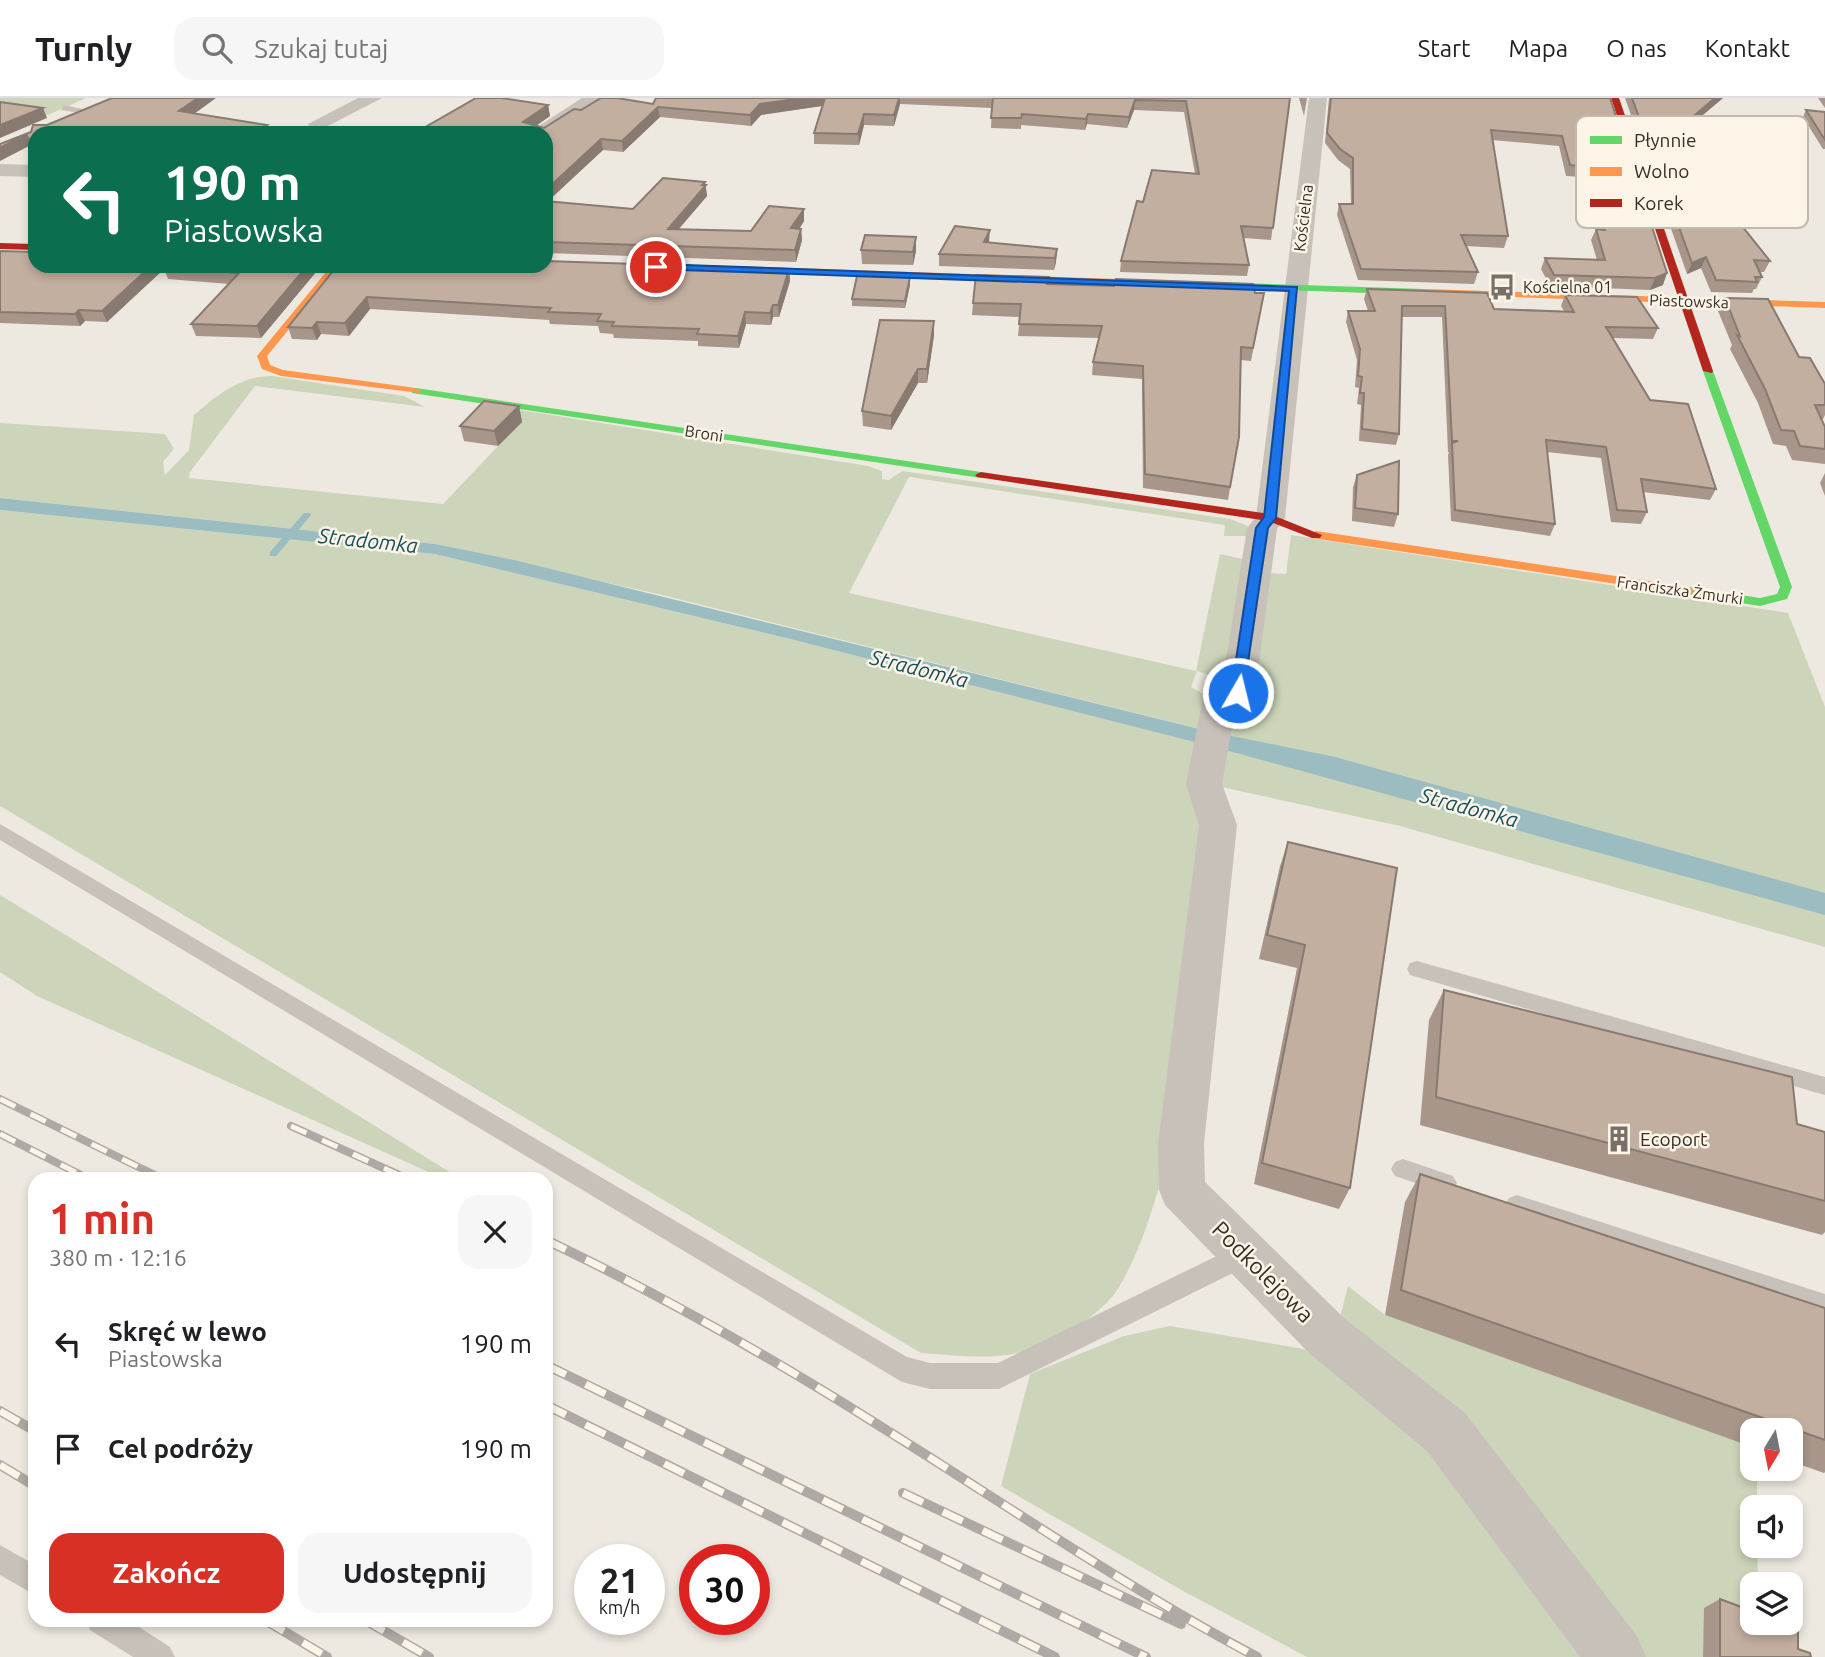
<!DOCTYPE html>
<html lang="pl">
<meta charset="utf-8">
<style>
:root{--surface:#fff;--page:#f6f6f6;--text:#202124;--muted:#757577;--line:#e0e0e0;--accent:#d93025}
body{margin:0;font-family:Ubuntu,sans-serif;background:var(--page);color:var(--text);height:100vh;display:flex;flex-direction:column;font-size:26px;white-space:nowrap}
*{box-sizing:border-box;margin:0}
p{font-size:23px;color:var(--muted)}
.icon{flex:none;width:38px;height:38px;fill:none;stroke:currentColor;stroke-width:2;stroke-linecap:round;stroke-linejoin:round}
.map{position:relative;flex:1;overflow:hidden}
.drawer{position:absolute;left:28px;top:1074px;width:525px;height:455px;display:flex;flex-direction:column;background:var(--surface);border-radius:21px;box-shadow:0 4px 10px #0003}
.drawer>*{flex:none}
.top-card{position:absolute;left:28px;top:28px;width:525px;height:147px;border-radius:21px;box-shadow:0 4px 10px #0003;background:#0b6e4f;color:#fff;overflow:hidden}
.needle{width:46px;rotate:190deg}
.controls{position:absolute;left:1740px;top:1320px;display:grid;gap:14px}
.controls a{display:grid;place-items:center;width:63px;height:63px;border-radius:14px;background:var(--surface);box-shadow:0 4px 10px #0003;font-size:35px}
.speed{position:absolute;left:574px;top:1446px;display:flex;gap:14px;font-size:35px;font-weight:700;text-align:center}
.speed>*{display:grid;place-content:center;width:91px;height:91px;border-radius:50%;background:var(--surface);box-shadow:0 4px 10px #0003;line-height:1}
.speed small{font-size:18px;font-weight:400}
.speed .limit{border:10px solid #d22;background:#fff;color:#111}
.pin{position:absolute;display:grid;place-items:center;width:60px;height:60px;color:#fff;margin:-30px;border:4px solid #fff;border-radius:50%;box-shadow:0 2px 7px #0007}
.me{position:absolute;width:77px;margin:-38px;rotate:8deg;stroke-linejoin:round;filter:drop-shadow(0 0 5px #0008)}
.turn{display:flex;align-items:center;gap:24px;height:147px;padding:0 21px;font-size:32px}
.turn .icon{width:91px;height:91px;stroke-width:2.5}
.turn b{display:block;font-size:49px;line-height:60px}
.round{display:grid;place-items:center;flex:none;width:74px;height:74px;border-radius:21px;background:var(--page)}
.head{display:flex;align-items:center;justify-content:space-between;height:119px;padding:0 21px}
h1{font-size:42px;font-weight:700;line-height:52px;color:var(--accent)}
.primary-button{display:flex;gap:14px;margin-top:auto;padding:14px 21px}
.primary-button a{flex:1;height:80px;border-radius:21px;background:var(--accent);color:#fff;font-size:28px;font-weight:700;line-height:80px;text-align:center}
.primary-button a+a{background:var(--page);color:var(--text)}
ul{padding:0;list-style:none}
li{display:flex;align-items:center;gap:21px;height:105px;padding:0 21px}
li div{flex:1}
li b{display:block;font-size:26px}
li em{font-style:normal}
header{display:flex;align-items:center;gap:42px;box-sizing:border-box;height:98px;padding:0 35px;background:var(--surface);border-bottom:2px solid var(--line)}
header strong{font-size:33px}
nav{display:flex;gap:38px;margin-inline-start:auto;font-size:24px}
.search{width:490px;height:63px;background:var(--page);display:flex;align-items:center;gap:18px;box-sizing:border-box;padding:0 24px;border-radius:21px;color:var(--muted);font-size:26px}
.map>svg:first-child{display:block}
.green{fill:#ccd5b9}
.water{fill:#9bbcc0}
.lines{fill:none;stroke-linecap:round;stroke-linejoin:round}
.stream{fill:#9bbcc0;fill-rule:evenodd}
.lane{fill:#c7c1b9;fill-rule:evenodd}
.street{fill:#c7c1b9;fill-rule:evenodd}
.fast{fill:#63d668;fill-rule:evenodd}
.slow{fill:#ff974d;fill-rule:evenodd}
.jam{fill:#b3261e;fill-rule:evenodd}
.rail-far1-casing{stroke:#aea9a4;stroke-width:8}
.rail-casing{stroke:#aea9a4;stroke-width:10}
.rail-far1{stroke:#fbf4e7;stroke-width:5;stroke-dasharray:17;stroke-linecap:butt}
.rail{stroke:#fbf4e7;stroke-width:7;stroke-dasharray:22;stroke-linecap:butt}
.wall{fill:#a8968a}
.shaded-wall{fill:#887a70}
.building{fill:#c3afa0;stroke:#887a70;stroke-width:2}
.route{fill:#1a73e8;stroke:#114b97;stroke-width:2}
.labels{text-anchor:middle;stroke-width:5;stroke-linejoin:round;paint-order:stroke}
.far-street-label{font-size:16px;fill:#382e27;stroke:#fbf4e7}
.far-poi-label{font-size:16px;fill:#382e27;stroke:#fbf4e7;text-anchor:start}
.poi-label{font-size:19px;fill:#382e27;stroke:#fbf4e7;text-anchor:start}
.water-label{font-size:21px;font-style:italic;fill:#19505d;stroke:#fbf4e7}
.near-street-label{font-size:23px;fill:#382e27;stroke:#fbf4e7}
.key{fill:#fbf4e7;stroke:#c0b9ad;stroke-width:2}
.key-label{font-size:19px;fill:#382e27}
</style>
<header>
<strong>Turnly</strong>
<div class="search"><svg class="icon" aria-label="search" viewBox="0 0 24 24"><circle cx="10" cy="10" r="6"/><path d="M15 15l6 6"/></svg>Szukaj tutaj</div>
<nav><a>Start</a><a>Mapa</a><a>O nas</a><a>Kontakt</a></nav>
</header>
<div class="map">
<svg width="1825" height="1559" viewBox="0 0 1825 1559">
<rect width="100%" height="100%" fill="#eee9e0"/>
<g class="green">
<path d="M0 0H86L41 20 0 14Z"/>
<path d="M272 278 404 298 425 309 255 288 190 374 189 380 443 406 521 324 508 310 868 368 882 373V381L889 382 902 373 909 374 1230 421 1248 428 1246 438H1224L1225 427 909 379 849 495 1196 573 1220 456 1243 461 1227 561 1220 581 1197 573 1191 589 1212 601 1207 633 662 497 435 446 0 400V325L165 336 174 351 163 364 165 377 189 352 194 317C217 297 240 278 272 278Z"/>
<path d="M0 412 435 456 790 541 1204 646 1212 723 1159 1089C1149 1123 1137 1159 1119 1189 1102 1218 1050 1248 1018 1255 987 1262 952 1257 921 1255L0 708Z"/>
<path d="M1291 437 1788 515 1825 609V849L1400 728 1212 687 1225 608 1250 603 1251 599 1264 600 1257 560 1269 475 1286 476Z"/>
<path d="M0 797 61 834 461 1081H446L433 1076 37 898 0 874Z"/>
<path d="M1348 1188 1385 1217 1752 1349V1370H1757V1409H1752V1447H1757L1758 1486H1752V1524L1758 1531 1705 1510 1703 1559H1638L1339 1223Z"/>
<path d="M1170 1228 1333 1256 1417 1325 1588 1559H1307L1185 1494 1001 1388 1030 1276 1124 1238Z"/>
</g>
<path class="water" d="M0 400 435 446 514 462 1207 633 1335 659 1825 795V817L1218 650 790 541 435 456 0 412Z"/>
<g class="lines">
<path class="stream" d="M304 415H310L311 417 276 458H270V454Z"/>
<g class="lane">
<path d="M64 7 92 13 87 16 61 12Z"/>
<path d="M0 726 907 1259 930 1265H998L1235 1149 1244 1146 1253 1149 1256 1157 1253 1165 999 1291H930L902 1284 0 742Z"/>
<path d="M1417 863 1825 979V997L1410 877 1407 871 1410 865Z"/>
<path d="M1403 1061 1453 1078 1457 1085 1453 1092 1445 1095 1395 1078 1391 1071 1395 1064Z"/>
<path d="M1517 1097 1825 1196V1220L1509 1116 1505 1108 1509 1100Z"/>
<path d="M0 1447 35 1467V1497L0 1477Z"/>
<path d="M86 1522H128L170 1549 175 1559H133L90 1532Z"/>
</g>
<g class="street">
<path d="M358 0H382L324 30H310L308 26Z"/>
<path d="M582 0H604L546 38V35H528Z"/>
<path d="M1309 0H1327L1285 420 1277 431 1255 595 1250 603 1236 607 1222 686 1237 727 1204 1046 1205 1084 1345 1221 1465 1315 1637 1538 1646 1559H1580L1427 1353 1309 1255 1165 1107 1159 1092 1158 1046 1199 727 1186 686 1203 600 1208 592 1222 588 1247 430 1256 419Z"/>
<path d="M0 66 35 67V79L0 78Z"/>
</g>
<g class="fast">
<path d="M1149 182 1425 191 1430 194 1425 197 1146 187 1144 185Z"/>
<path d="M1708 270 1713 273 1792 489 1787 501 1760 508 1689 497 1683 493 1689 489 1760 500 1777 496 1780 489 1703 273Z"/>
<path d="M416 290 981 374 987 377 981 380 412 295 411 293Z"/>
</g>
<g class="slow">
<path d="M331 168H341L267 258 270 267 283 272 416 290 421 293 420 295 281 278 262 271 257 258Z"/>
<path d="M736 168 1149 182 1154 185 1149 188 733 173 731 171Z"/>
<path d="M1425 191 1825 204V210L1422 196V192Z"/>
<path d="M1316 433 1689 489 1695 493 1689 497 1312 440 1310 437Z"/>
</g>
<g class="jam">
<path d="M1611 0H1619L1713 273 1712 275 1703 273Z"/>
<path d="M0 145 35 146V152L0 151Z"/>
<path d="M981 374 1270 416 1322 437 1320 440H1312L1268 423 977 379 975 377Z"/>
</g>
<g class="rail-far1-casing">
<g id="rail-far1">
<path d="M0 1001 165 1082"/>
<path d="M291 1028 410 1082"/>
<path d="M0 1036 91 1082"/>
</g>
</g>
<g class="rail-casing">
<g id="rail">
<path d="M546 1142C663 1198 774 1261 883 1330 1007 1407 1128 1491 1257 1559"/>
<path d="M546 1267 1146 1559"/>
<path d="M546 1307 1055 1559"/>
<path d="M0 1313 35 1333"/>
<path d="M0 1367 35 1388"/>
<path d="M903 1395 1181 1526"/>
<path d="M265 1522 327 1559"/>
<path d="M365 1522 429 1559"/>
</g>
</g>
<use href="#rail-far1" class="rail-far1"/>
<use href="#rail" class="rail"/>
</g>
<g class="wall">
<path d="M656 0H1290L1271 142 1243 140 1249 167 1247 178 1120 174 1121 163 1143 104 1195 76 1184 14 1134 12 1127 30 1087 26 1085 32 1021 27V31L991 30 992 10 900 6 894 28 864 27 859 47 814 46V35L823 8 761 17 751 28 660 19 623 54 603 52 548 103 633 111 705 84 707 98 679 131 751 133 804 111V123L799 131H801L802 142 796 164 546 155V35H415L548 7 550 18 536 28 544 30 581 12 653 6Z"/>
<path d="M1299 0H1307L1304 18Z"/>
<path d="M1329 0H1610L1663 187 1650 192 1550 188 1541 171 1545 160 1597 162 1591 142 1596 131H1598L1583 79 1566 78 1559 48 1492 42 1508 138 1504 150 1466 148 1478 174 1474 186 1358 182 1337 117 1339 106H1351L1350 71 1338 62 1325 45Z"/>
<path d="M1625 0H1723L1673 42 1770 163 1764 174H1759L1762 179 1756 191H1754L1752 195 1711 194 1701 170 1687 176Z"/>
<path d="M1818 0H1825V10Z"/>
<path d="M1806 12 1825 14V51H1823L1803 19Z"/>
<path d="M989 145 1057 151 1056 164 1054 172 939 168V156Z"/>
<path d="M861 152 916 153 913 167 862 166Z"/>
<path d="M0 153 35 168H321L261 240 196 238 191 226 229 186 168 181 164 171 107 224 85 223 80 228 0 225Z"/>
<path d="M337 168 789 171 790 183 779 219H773L771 227 746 226 739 250 698 248V243L614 240 613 236 600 235 598 228 550 226 549 222 370 211 349 238 321 236 317 242 292 241 288 229Z"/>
<path d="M1049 179 1048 186 1264 195 1251 263 1241 262 1239 339 1228 402 1143 390 1142 281 1092 277 1093 264 1099 240 1018 238 1020 219 972 217 973 205Z"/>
<path d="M910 187 905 210 852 208V201Z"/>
<path d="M1367 191 1494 211 1564 213 1561 208 1565 197 1658 230 1653 241 1613 240 1650 302 1716 391 1710 402 1643 394 1647 414 1641 426 1611 424 1601 360 1547 354 1555 426 1550 438 1451 423 1448 357 1449 354H1448L1442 219H1401L1399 336 1396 347 1359 343 1361 307 1357 306 1359 290 1355 289 1357 262 1346 224 1348 213H1368L1364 201Z"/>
<path d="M1725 200 1799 259 1825 286V317L1823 321H1821L1825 329V366L1792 362 1786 348 1773 346 1758 305 1730 251 1732 247 1718 213Z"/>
<path d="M934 237 927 285H918L891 332 863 328 862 313Z"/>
<path d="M519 308 522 324 498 348 464 343 460 328Z"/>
<path d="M1825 375V398L1820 385Z"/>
<path d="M1357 377 1398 416 1394 429 1352 423 1353 389Z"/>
<path d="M1288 744 1350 1090 1339 1111 1254 1086 1297 870 1259 861 1280 768Z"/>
<path d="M1444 892 1797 1026 1825 1034V1134L1822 1137 1420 1027 1429 922Z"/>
<path d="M1420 1076 1825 1210V1374L1824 1375 1790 1363V1332H1752V1349L1385 1217 1405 1104Z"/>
<path d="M1720 1501 1798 1551 1811 1559H1703L1704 1510Z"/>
</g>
<g class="shaded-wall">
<path d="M198 0H216L183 24 179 13Z"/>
<path d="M803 0H827V7L761 17 751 28 750 17 760 6Z"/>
<path d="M899 0H900V6L894 28V17Z"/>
<path d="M1715 0H1723L1666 48 1670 38Z"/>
<path d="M1135 2 1134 12 1127 30 1129 19Z"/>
<path d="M548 7 550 18 525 35 523 24Z"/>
<path d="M658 9 660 19 623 54 622 43Z"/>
<path d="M43 10 47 20 0 40V27Z"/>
<path d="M864 16V27L859 47 858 36Z"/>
<path d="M1088 16 1087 26 1085 32 1086 21Z"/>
<path d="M267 27 270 35H251Z"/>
<path d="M26 36 31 47 0 63V50Z"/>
<path d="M601 41 603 52 546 105V92Z"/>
<path d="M705 84 707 98 669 142 668 131Z"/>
<path d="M804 111V123L792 142 791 130Z"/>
<path d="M801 131 802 142 796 164 795 152Z"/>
<path d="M990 132 989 144 984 156V144Z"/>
<path d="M916 139V153L913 167V154Z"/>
<path d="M1057 151 1056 164 1054 172 1055 160Z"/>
<path d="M1706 159 1701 170 1687 176 1692 165Z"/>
<path d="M151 168H167L163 169 164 171 107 224 102 213Z"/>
<path d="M307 168H321L261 240 257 228Z"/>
<path d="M789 171 790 183 779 219 778 207Z"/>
<path d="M1667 175 1663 187 1650 192 1655 180Z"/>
<path d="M910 179V187L905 210V203Z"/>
<path d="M367 199 370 211 349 238 345 225Z"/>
<path d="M773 207V219L771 227 770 215Z"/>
<path d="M79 212 85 223 80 228 75 216Z"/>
<path d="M745 214 746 226 739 250 738 238Z"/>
<path d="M934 223V237L927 285V271Z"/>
<path d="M317 224 321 236 317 242 312 230Z"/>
<path d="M918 271V285L891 332V318Z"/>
<path d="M519 308 522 324 498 348 494 333Z"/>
</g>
<g class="building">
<path d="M112 0H198L179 13 267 27 251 35H35V51L26 36 0 50V46L31 34 33 27H47Z"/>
<path d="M476 0H501L548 7 523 24 544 30 574 11 581 12 601 0H617L653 6 656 0H803L760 6 750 17 658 9 622 43 601 41 546 92V35H415Z"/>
<path d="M825 0H899L894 17 864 16 858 36 814 35Z"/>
<path d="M993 0H1290L1273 130 1241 128 1249 167 1121 163 1137 103 1143 104 1152 72 1199 76 1186 3 1135 2 1129 19 1088 16 1086 21 1022 16 1021 20H991Z"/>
<path d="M1331 0H1610L1667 175 1655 180 1554 177 1545 160 1605 162 1596 131 1605 132 1586 69 1570 67 1562 38 1491 32 1508 138 1461 137 1478 174 1361 171 1339 106H1353V60L1340 51 1327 35Z"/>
<path d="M1632 0H1715L1670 38 1770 163 1754 162 1762 179H1755L1757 184 1716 182 1706 159 1692 165Z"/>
<path d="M0 4 43 10 0 27Z"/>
<path d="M1806 12 1825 14V42Z"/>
<path d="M663 80 705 84 702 87H706L668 131 751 133 769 108 804 111 791 130 801 131 795 152 546 144V103L633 111Z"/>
<path d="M955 128 990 132 984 144 1057 151 1055 160 939 156Z"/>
<path d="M865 137 916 139 913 154 861 152Z"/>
<path d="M0 153 35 154V168H151L102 213 79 212 75 216 0 214Z"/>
<path d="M546 163 789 171 778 207H773L770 215 745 214 738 238 697 236 699 231 612 228 614 224 597 223 601 216 548 214 551 210 367 199 345 225 317 224 312 230 288 229 337 168H546Z"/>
<path d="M163 168H307L257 228 191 226 239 175 163 169Z"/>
<path d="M976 177 1049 179 1047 186 1114 188 1116 181 1253 186 1255 195H1264L1253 250 1241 249 1239 339 1230 389 1145 376 1143 268 1093 264 1102 228 1019 226 1021 206 973 205Z"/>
<path d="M857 178 910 179 905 203 852 201Z"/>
<path d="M1367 191 1487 195 1494 211 1574 214 1565 197 1637 199 1658 230 1606 229 1650 302 1688 306 1716 391 1641 381 1647 414 1617 412 1606 349 1546 342 1555 426 1455 412 1452 345 1458 343H1452L1445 208H1402L1399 336 1362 331 1364 295H1360L1362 279 1358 278 1360 251 1348 213H1375Z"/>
<path d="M1725 200 1768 201 1799 259 1810 260 1825 286V307H1815L1825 329V351L1800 348 1794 333 1781 332 1765 291 1737 237 1740 238Z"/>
<path d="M880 222 934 223 927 271H918L891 318 862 313Z"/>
<path d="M484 303 519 308 494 333 460 328Z"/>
<path d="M1399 363 1398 416 1355 410 1357 377Z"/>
<path d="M1288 744 1397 770 1350 1090 1262 1065 1305 847 1267 837Z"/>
<path d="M1444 892 1792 979 1797 1026 1825 1034V1103L1436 999Z"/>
<path d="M1420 1076 1825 1210V1342L1401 1192Z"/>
<path d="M1720 1501 1752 1513V1524H1780L1798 1531V1551L1810 1555 1811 1559H1720Z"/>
</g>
<path class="route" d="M656 166 1297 189 1276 420 1268 430 1243 598 1238 599 1231 595 1256 430 1264 419 1289 193 652 171Z"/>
<defs>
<g id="bus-bare" transform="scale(2.1)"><path d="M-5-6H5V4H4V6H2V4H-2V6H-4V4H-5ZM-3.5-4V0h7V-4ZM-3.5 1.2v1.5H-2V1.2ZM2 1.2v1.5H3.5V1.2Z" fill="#786f68" stroke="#fbf4e7" stroke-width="2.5" paint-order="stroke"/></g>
<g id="building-bare" transform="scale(2.1)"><path d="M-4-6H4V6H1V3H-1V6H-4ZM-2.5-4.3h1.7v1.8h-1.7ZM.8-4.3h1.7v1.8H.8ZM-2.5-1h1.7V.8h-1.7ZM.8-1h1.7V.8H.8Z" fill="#786f68" stroke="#fbf4e7" stroke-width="2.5" paint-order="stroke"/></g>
</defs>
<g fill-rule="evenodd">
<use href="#bus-bare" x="1502" y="189"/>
<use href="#building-bare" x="1619" y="1041"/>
</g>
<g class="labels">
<g class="far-street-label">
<text transform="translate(1303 120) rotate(-83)" y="6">Kościelna</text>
<text transform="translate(1689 203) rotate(2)" y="6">Piastowska</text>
<text transform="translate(704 335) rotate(9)" y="6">Broni</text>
<text transform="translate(1680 492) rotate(8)" y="6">Franciszka Żmurki</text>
</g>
<g class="far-poi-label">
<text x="1523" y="195">Kościelna 01</text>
</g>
<g class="poi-label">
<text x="1640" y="1048">Ecoport</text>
</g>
<g class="water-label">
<text transform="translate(368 443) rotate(6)" y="7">Stradomka</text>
<text transform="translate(919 571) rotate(14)" y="7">Stradomka</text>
<text transform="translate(1469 710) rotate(15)" y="7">Stradomka</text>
</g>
<g class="near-street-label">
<text transform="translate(1263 1174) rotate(45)" y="8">Podkolejowa</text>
</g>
</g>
<rect x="1576" y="18" width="232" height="112" rx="10" class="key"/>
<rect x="1590" y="38" width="32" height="8" fill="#63d668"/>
<rect x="1590" y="69" width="32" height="9" fill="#ff974d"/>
<rect x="1590" y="101" width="32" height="8" fill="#b3261e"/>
<g class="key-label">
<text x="1634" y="49">Płynnie</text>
<text x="1634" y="80">Wolno</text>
<text x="1634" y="112">Korek</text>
</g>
</svg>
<div class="controls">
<a><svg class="needle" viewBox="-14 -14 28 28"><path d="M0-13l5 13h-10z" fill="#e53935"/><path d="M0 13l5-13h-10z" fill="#757577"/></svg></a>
<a><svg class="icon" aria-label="sound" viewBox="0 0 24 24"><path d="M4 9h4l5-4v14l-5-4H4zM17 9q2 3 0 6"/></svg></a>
<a><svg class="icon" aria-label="layers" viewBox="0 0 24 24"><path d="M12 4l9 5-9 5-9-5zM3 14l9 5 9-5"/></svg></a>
</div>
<div class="speed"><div>21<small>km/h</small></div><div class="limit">30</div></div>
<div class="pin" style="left:656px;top:169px;background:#d93025"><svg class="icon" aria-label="arrive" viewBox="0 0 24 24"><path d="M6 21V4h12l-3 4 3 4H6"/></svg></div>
<svg class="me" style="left:1238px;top:595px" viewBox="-20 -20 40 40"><circle r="17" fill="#1a73e8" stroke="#fff" stroke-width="3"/><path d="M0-11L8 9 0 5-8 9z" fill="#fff"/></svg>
<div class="top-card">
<div class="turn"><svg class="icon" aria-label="left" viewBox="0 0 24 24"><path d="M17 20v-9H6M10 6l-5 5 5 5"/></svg><div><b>190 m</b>Piastowska</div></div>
</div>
<section class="drawer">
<div class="head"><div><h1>1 min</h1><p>380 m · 12:16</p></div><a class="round"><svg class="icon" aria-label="close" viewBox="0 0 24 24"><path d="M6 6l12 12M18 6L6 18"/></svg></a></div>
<ul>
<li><svg class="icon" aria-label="left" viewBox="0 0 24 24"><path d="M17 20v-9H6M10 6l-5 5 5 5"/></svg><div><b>Skręć w lewo</b><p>Piastowska</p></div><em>190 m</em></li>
<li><svg class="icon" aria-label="arrive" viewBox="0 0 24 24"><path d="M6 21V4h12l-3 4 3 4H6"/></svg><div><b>Cel podróży</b></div><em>190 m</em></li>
</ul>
<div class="primary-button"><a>Zakończ</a><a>Udostępnij</a></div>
</section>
</div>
